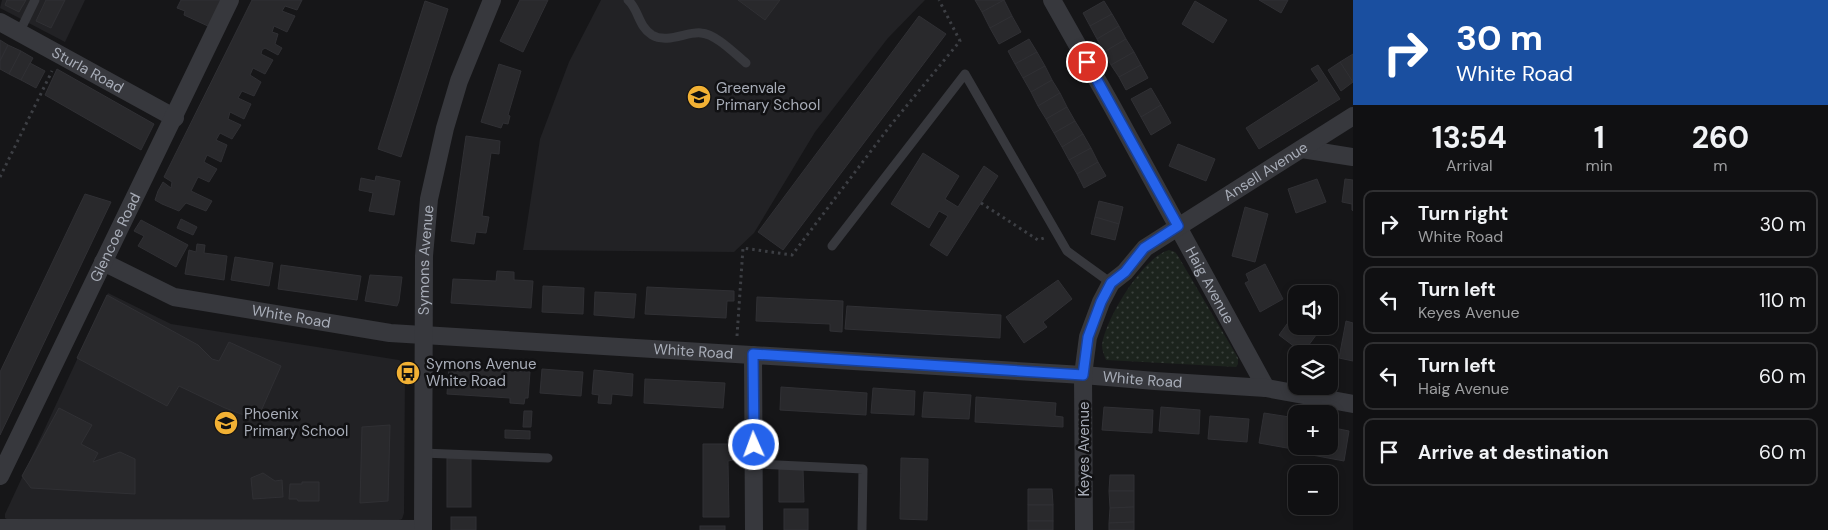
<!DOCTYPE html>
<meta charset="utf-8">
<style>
:root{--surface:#101012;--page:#1e1e20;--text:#f1f3f6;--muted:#9c9d9f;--line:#303032}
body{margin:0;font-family:"DM Sans",sans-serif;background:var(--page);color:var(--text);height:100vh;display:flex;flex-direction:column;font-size:19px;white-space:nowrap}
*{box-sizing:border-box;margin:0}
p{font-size:16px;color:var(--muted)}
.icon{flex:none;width:28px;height:28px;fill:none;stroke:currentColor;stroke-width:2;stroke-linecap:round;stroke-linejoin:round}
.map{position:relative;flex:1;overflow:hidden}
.sheet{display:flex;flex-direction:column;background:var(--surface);width:475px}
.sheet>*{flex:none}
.banner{background:#1a4fa0;color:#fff;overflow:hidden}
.tools{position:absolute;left:1288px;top:285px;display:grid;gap:10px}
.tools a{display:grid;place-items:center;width:50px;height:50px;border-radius:10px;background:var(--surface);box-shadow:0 2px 8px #0003,0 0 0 1px var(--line);font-size:25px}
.pin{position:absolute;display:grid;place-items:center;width:42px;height:42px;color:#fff;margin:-21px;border:2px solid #fff;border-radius:50%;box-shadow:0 1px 5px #0007}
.me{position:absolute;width:55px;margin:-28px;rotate:358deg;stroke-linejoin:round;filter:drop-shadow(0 0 4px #0008)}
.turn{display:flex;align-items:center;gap:18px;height:105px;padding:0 20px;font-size:22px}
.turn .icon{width:65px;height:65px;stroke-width:2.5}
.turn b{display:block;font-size:35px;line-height:42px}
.eta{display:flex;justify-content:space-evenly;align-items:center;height:85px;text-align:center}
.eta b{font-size:30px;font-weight:700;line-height:35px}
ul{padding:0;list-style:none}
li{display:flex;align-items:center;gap:15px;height:68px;margin:0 10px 8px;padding:0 10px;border:2px solid var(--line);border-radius:10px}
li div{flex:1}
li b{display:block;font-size:19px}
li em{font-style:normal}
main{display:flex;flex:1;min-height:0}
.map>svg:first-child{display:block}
.built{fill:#222225}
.grass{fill:url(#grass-dots)}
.building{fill:#29292c;stroke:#303034}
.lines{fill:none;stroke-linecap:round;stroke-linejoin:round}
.path{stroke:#3d3f44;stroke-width:3;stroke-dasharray:2.5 4;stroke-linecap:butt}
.lane{stroke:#37383d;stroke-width:9}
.street{stroke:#37383d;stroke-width:18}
.route-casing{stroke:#184099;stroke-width:12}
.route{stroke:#2563eb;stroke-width:9}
.labels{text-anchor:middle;stroke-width:5;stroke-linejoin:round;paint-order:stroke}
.street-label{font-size:15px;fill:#a8adb8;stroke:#111113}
.poi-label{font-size:15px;fill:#a8adb8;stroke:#111113;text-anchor:start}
</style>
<main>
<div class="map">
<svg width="1353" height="530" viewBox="0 0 1353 530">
<defs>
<pattern id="grass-dots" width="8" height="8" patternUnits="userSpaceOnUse" patternTransform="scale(1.25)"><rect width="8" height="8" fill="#1c231d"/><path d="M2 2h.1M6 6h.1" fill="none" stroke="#3a403c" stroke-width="1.8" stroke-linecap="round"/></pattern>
</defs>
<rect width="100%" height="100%" fill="#161618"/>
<g class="built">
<path d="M2 0H85L65 42 0 8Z"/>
<path d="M601 0H925L888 38 815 132 754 233 734 252 523 250 540 139 569 62Z"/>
<path d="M108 293 171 324 399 360 403 364 405 370 404 513 402 519 396 521 8 520 5 518V514Z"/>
</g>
<path class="grass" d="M1169 250 1175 252 1178 256 1238 358V364L1236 367 1106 360C1104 355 1102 350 1102 345 1105 319 1143 257 1169 250Z"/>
<g class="building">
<path d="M7 0H26L19 12 5 5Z"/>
<path d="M46 0H65L51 28 36 21Z"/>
<path d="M181 0H222L210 27 184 15 185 11 177 8Z"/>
<path d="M252 0H302L297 10 285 6 282 11 295 16 287 32 274 26 272 32 278 34 275 44 282 48 278 55 265 48 262 50 261 54 273 60 265 74 253 68 250 75 261 82 254 96 242 91 238 98 251 104 244 119 230 112 228 119 241 125 232 139 220 133 216 140 227 145 221 162 207 155 204 162 217 169 209 182 198 177 191 191 212 201 206 211 186 203 179 211 162 204 155 200 158 191 163 182 171 188 172 182 164 177Z"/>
<path d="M520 0H548L523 52 500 41Z"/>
<path d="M738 0H780L765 20Z"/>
<path d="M975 0H1004L982 12Z"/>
<path d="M1004 0 1012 16 990 28 982 12Z"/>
<path d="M1259 0H1288L1281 13Z"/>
<path d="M425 1 448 9 401 157 378 149Z"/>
<path d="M1104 1 1112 14 1090 26 1083 13Z"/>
<path d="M1195 1 1227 20 1213 43 1182 24Z"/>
<path d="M1112 14 1119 26 1097 39 1090 26Z"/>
<path d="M919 16 946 34 783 250 758 232Z"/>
<path d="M1012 16 1021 32 999 44 990 28Z"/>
<path d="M1119 26 1126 39 1104 52 1097 39Z"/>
<path d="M1029 39 1037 52 1015 64 1008 51Z"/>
<path d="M1126 39 1134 52 1111 65 1104 52Z"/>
<path d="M0 40 8 45 0 61Z"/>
<path d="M8 45 21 51 9 74 0 69V61Z"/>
<path d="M21 51 33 58 21 80 9 74Z"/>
<path d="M1037 52 1045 66 1023 78 1015 64Z"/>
<path d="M1134 52 1141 65 1119 77 1111 65Z"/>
<path d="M1353 54V82L1340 62Z"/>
<path d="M1340 62 1353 82 1341 91 1328 70Z"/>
<path d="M30 63 45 71 36 88 21 80Z"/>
<path d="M499 64 521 71 508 115 510 116 508 124 503 123 501 128 481 122Z"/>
<path d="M1141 65 1148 78 1126 90 1119 77Z"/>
<path d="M1318 65 1340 99 1259 149 1246 128 1319 81 1311 69Z"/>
<path d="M1045 66 1052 80 1031 92 1023 78Z"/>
<path d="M57 69 154 124 141 150 45 95Z"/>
<path d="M1052 80 1060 93 1038 106 1031 92Z"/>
<path d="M1151 88 1161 105 1141 117 1131 99Z"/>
<path d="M1060 93 1067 107 1046 119 1038 106Z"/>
<path d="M1161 105 1171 123 1151 135 1141 117Z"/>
<path d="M1067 107 1075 121 1054 133 1046 119Z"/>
<path d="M1075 121 1083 134 1062 147 1054 133Z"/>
<path d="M1083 134 1091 148 1069 160 1062 147Z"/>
<path d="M466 136 500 141 499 154 491 153 482 216 489 217 486 233 476 232 474 244 451 241Z"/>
<path d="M1178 144 1215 159 1206 181 1169 166Z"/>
<path d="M1091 148 1098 162 1077 174 1069 160Z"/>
<path d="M923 153 959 176 945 199 958 207 984 166 998 176 947 256 930 245 948 216 939 211 929 228 891 204Z"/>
<path d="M1098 162 1106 176 1084 188 1077 174Z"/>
<path d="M376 176 400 181 394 215 369 211 373 193 359 190 361 178 375 181Z"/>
<path d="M1317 179 1326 202 1296 213 1288 189Z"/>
<path d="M1345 179 1353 180V211L1352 210V204L1342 202Z"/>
<path d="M85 194 111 202 0 435V372Z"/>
<path d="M1099 201 1123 207 1119 224 1095 217Z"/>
<path d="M1245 207 1268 214 1255 262 1232 256Z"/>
<path d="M1095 217 1119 224 1115 240 1091 234Z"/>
<path d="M181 219 197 227 193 235 177 228Z"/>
<path d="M141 220 188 245 176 267 138 246 144 236 134 231Z"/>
<path d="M197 244 205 245 204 253 227 256 224 280 185 274 189 250 196 252Z"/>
<path d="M235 257 273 263 269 286 231 280Z"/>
<path d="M1265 264 1283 299 1260 312 1245 283 1249 281 1246 274Z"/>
<path d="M281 265 361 276 357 300 278 289Z"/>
<path d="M497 271 514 272V280L533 281 531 308 451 303 453 279 496 281Z"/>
<path d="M370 275 402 277 399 301 397 306 365 301Z"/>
<path d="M1058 280 1072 299 1043 322 1047 327 1024 343 1006 317Z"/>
<path d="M543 286 584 288 583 314 542 312Z"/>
<path d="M647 287 734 291V301H727L726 318 645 314Z"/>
<path d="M595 292 636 294 634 318 594 315Z"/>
<path d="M107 295 198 345 212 359 219 361 229 342 281 366 257 420 225 408 179 386 167 406 77 358Z"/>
<path d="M757 297 843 301 842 332 830 331V324L756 321Z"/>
<path d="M847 306 1001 315 1000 338 845 329Z"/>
<path d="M1295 313 1296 326H1312L1319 331 1303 353 1279 335Z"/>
<path d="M1346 321 1353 323V361L1339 358Z"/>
<path d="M449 367 530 372 528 398H525L524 404 510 403V398L447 394Z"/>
<path d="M542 369 583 372 581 396 540 393Z"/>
<path d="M594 370 633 374 632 396 612 394 611 404 598 403 599 395 592 394Z"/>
<path d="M645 379 725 383 723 408 644 403Z"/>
<path d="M781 387 867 393 866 415 780 410Z"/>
<path d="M873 388 915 391 914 415 871 413Z"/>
<path d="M924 392 971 395 969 419 922 417Z"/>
<path d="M976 397 1056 403 1055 416 1063 417V427L975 422Z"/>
<path d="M1104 407 1153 410 1152 433 1102 430Z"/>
<path d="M1161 407 1200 410 1199 434 1159 431Z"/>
<path d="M59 408 92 425 81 444 98 453 93 462 120 452 135 459V494L31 488 22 476Z"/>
<path d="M524 411H532L531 427H523Z"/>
<path d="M1264 413 1296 418V446H1310L1309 452 1259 443Z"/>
<path d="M1210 416 1249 419 1247 442 1208 439Z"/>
<path d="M390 425 388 501 360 503 362 427Z"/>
<path d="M1329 427 1349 431 1344 461 1312 455 1313 446H1329Z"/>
<path d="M505 430 530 431V439L505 438Z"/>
<path d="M703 444H733V460L728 461 729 517H703Z"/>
<rect x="447" y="458" width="24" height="49"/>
<path d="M901 458 928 459 927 520 900 519Z"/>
<path d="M779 469H803L804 502H779Z"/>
<path d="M263 473 275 481 282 480 283 497 253 499 251 478Z"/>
<path d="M1110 475H1134V491H1109Z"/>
<path d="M302 482H319V501H298L297 499H289L290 484H302Z"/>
<path d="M1028 489H1052L1053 505H1028Z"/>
<path d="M1109 491H1134V507L1110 508Z"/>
<rect x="1028" y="505" width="25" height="16"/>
<path d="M1134 507V522L1109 523 1110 508Z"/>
<rect x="784" y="509" width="24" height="21"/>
<rect x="451" y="517" width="25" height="13"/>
<rect x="1028" y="521" width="25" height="9"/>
<path d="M1134 522V530H1109V523Z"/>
<rect x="700" y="526" width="25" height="4"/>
</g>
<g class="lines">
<g class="path">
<path d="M0 177 52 71"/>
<path d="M981 203 1038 240 1044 238"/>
<path d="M737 336 743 248 792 255 890 126 960 41 939 0"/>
</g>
<g class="lane">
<path d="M628 0C639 10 638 26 652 35 667 44 688 31 701 33 716 34 735 54 746 63"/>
<path d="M19 33 35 0"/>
<path d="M832 246 965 74 1067 251 1111 283"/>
<path d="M423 453 548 458"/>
<path d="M755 464 863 469 862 529"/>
</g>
<g class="street">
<path id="s1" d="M1052 0 1113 108 1266 388"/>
<path id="s2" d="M0 22 175 118"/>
<path d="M1302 149 1353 157"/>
<path id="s3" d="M103 262 174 297 390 333 1083 375 1155 381 1266 388 1353 404"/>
<path d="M753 355 754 530"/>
<path id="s4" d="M0 476 230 0"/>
<path d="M0 528 423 529"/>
<path id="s5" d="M423 530 424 256 429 199 445 128 459 81 492 0"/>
<path id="s6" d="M1084 530 1083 375 1088 337 1101 302 1111 283 1125 272 1145 248 1353 116"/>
</g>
</g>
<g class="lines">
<g class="route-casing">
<path id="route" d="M754 445 753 354 1083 375 1088 337 1101 302 1111 283 1125 272 1144 248 1178 226 1087 62"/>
</g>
<use href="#route" class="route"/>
</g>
<defs>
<g id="school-disc" transform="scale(1.25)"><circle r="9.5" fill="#f2b134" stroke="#111113"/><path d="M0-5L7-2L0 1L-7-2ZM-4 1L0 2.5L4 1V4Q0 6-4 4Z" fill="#111"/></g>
<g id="bus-disc" transform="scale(1.25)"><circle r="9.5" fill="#f2b134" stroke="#111113"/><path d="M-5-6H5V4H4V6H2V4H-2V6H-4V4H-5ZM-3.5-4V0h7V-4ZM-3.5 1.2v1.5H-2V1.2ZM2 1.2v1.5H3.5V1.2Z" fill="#111"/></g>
</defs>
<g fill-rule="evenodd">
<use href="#school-disc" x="699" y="97"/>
<use href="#bus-disc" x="408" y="373"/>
<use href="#school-disc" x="226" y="423"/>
</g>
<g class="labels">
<g class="street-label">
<text dy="5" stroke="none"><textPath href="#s2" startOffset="100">Sturla Road</textPath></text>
<text dy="5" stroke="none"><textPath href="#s6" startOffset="444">Ansell Avenue</textPath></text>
<text dy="5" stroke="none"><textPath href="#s4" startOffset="265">Glencoe Road</textPath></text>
<text dy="5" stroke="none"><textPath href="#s5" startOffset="270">Symons Avenue</textPath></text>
<text dy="5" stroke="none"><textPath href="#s1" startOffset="326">Haig Avenue</textPath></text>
<text dy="5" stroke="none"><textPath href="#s3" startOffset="198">White Road</textPath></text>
<text dy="5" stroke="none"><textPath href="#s3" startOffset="602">White Road</textPath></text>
<text dy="5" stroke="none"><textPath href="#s3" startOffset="1052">White Road</textPath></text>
<text transform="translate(1084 449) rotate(-90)" y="5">Keyes Avenue</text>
</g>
<g class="poi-label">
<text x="716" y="93">Greenvale<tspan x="716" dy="17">Primary School</tspan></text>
<text x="426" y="369">Symons Avenue<tspan x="426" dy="17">White Road</tspan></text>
<text x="244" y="419">Phoenix<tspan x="244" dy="17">Primary School</tspan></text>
</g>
</g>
</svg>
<div class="tools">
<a><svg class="icon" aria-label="sound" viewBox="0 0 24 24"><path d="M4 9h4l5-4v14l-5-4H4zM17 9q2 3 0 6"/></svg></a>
<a><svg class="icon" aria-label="layers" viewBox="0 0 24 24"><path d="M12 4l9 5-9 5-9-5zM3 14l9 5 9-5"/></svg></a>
<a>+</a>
<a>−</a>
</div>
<div class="pin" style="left:1087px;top:62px;background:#d93025"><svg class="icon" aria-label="arrive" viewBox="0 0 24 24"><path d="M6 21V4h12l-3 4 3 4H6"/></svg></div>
<svg class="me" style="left:754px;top:445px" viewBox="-20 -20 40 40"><circle r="17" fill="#2563eb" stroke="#fff" stroke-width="3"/><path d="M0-11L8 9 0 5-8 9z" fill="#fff"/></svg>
</div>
<section class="sheet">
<div class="banner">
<div class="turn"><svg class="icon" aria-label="right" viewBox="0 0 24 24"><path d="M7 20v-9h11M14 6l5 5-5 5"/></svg><div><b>30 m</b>White Road</div></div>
</div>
<div class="eta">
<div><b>13:54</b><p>Arrival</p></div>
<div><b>1</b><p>min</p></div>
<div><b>260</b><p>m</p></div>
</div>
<ul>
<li><svg class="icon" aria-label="right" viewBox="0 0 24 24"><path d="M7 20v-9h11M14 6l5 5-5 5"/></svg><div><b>Turn right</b><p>White Road</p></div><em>30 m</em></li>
<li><svg class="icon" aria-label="left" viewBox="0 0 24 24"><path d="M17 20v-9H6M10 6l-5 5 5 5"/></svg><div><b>Turn left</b><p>Keyes Avenue</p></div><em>110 m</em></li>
<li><svg class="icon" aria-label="left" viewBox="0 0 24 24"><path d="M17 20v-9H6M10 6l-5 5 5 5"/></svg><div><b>Turn left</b><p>Haig Avenue</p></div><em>60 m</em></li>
<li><svg class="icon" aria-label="arrive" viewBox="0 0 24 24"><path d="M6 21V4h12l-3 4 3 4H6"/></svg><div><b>Arrive at destination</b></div><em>60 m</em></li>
</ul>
</section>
</main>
